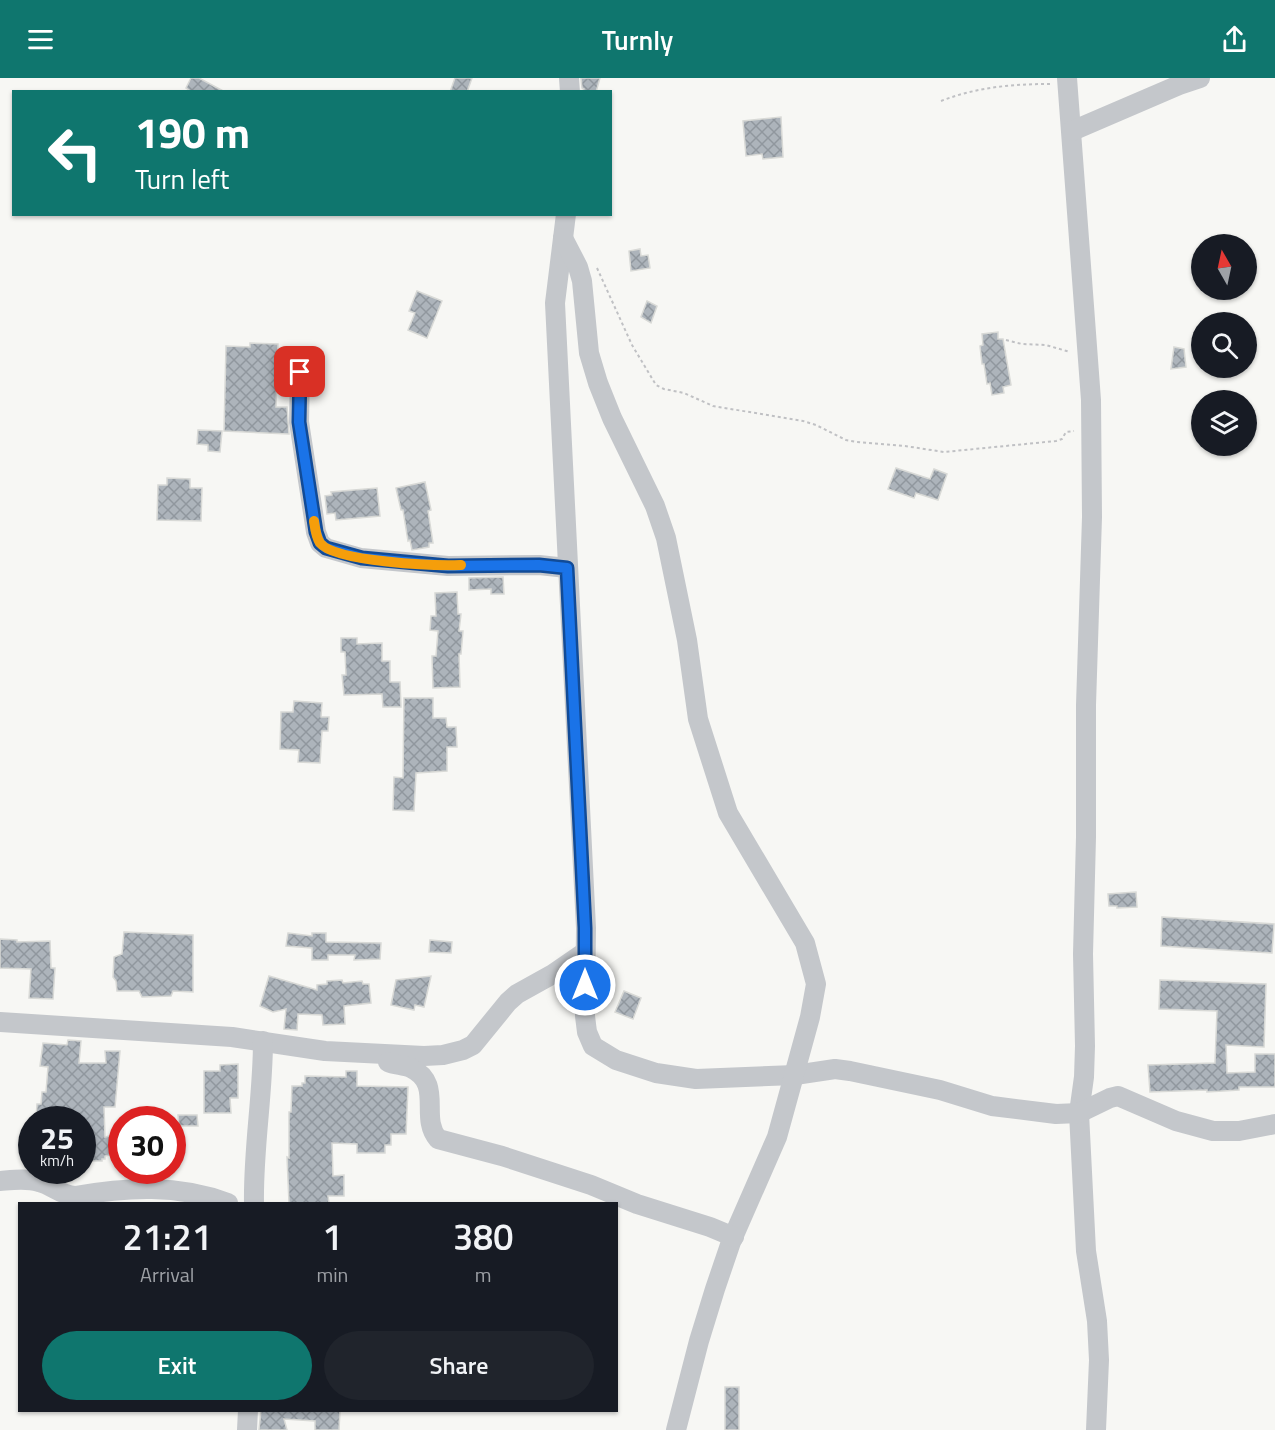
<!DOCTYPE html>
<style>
:root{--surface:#171b24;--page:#20242c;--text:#f1f3f6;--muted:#9ea1a6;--accent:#0f766e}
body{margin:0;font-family:"Titillium Web",sans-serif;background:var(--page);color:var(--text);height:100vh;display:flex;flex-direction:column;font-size:22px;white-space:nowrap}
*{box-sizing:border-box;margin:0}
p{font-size:20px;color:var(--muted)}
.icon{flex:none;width:33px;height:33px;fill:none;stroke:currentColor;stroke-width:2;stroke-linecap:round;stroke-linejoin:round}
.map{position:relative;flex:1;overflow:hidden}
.panel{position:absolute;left:18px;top:1124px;width:600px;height:210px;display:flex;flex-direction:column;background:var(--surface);border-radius:0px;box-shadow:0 2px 4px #0004}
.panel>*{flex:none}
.top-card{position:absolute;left:12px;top:12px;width:600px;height:126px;border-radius:0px;box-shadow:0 2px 4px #0004;background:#0f766e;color:#fff;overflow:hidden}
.needle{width:39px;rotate:351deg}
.fabs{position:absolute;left:1191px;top:156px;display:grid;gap:12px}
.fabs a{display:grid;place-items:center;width:66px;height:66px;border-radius:50%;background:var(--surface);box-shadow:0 2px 4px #0004;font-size:30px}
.speed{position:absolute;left:18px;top:1028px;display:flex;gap:12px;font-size:30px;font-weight:700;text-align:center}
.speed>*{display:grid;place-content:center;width:78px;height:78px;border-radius:50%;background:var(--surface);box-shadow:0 2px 4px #0004;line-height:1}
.speed small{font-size:15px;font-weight:400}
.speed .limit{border:9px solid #d22;background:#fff;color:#111}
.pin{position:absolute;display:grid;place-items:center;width:51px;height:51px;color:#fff;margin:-26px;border-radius:12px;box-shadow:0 3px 9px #0006}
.me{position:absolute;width:66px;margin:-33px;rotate:0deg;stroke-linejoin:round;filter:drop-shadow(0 0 4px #0008)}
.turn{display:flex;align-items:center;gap:21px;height:126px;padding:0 24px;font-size:27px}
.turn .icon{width:78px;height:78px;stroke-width:2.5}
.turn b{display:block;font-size:42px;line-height:51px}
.eta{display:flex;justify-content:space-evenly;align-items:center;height:102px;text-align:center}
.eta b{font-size:36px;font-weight:600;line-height:42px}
.primary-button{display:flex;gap:12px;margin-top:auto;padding:12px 24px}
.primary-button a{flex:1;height:69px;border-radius:36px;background:var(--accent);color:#fff;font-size:24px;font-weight:600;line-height:69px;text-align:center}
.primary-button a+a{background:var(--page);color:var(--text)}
header{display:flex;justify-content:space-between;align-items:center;height:78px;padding:0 24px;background:var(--accent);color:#fff;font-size:27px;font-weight:600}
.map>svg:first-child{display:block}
.building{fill:url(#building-cross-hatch);stroke:#d8d9d6;stroke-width:1.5}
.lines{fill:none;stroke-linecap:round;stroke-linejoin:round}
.path{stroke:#c0c1c4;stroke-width:2;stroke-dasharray:3 3;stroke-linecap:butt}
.minor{stroke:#c4c7cb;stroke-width:20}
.route-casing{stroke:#114b97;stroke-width:15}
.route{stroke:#1a73e8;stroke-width:10}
.slow{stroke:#f59e0b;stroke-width:10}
</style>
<header><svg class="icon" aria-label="menu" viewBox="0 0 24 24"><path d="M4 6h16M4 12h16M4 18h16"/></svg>Turnly<svg class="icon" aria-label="share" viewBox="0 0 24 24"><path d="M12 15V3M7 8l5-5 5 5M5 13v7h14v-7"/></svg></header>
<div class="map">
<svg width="1275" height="1352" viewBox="0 0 1275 1352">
<defs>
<pattern id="building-cross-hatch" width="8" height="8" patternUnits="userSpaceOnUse" patternTransform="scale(1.5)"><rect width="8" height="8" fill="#adb4bb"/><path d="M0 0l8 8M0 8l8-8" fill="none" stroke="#90979e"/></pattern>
</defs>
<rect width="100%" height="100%" fill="#f7f7f4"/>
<g class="building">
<path d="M191 0H199L225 14H192L186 10Z"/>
<path d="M455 0H472L467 14H450Z"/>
<path d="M581 0H600L596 14H582L584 11 582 10Z"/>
<path d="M781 39 783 79 763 81 762 76 746 78 743 43Z"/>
<path d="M640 171 641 178 648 177 650 190 631 193 629 173Z"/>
<path d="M417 213 442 223 427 260 408 252 415 235 409 233Z"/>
<path d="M647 223 657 228 651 245 641 239Z"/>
<path d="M998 254V261H1003L1011 307 1003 309 1004 315 992 317 990 305 987 306 984 286H982L980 268 983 267 982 256Z"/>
<path d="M250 265 278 266 276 329H287L289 356 224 353 226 268 250 269Z"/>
<path d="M1174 269 1184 271 1186 289 1171 291Z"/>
<path d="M198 352 222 353 220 374 208 373V367L197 366Z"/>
<path d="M896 390 930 401 934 391 947 396 938 422 916 415 914 420 888 411Z"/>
<path d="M167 400 190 401V410H202L201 443 157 442 158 407H167Z"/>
<path d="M425 404 431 432 428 433 433 465H429V469L412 472 410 462 408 463 403 432H401L396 410Z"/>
<path d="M377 410 380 438 336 442 335 435 327 436 325 418 332 417 331 414Z"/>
<path d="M503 499 504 516H491V511L469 512V500Z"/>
<path d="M457 514 458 536H461L459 553H463L461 576H459L460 609 433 610 432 578H436L438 553 430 552 431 538H436L435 515Z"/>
<path d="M341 560H357V566L382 565V583H390V604H400L401 629H383L382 616 344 617 342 597H346L345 574H341Z"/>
<path d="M404 620H433V640H446L447 649H456L457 669H447V693L416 695 414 733 393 732 394 699 403 700Z"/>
<path d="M294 623 322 625 321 639H329L328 653H322L320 685 298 684 299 672 280 671 281 634H293Z"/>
<path d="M1136 814 1137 829 1117 830V828H1109L1108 816Z"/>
<path d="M1162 839 1274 846 1272 875 1161 868Z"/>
<path d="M124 854 193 857V914L173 913 171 918 142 919 139 913H117L116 903 113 899 114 879 122 876Z"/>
<path d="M288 855 312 858V855H326V864L381 865 380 881 354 882 355 877H328V882H312V870L286 868Z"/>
<path d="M0 861 17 862V864L50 863 51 890H55L53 921 29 920 31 891 0 890Z"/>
<path d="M430 862 452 864 451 875 429 874Z"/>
<path d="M269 898 317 912V907L327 906V903L342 902 343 905 362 903 363 906H369L371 925 344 928 345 946 323 947 322 937 298 936 297 952 284 951 286 931 273 934 260 928Z"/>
<path d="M431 898 424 929 415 927 414 932 391 927 396 902Z"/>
<path d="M1160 902 1266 906 1264 969 1226 967 1227 995 1255 994V976H1275V1009H1239V1012L1207 1014V1012L1150 1014 1148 987 1215 985 1217 933 1159 931Z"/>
<path d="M624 913 641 920 633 941 615 934Z"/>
<path d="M68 962 81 963 79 985H106L105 973H120L115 1029H104L105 1059 110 1058V1077L105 1078V1081H102V1083H84V1041H36L37 1026H41L42 1014H46L48 989 40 988 43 965 67 967Z"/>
<path d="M238 986V1020H230L231 1035H204V993H220V987Z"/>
<path d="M346 993H357V1008L408 1009 406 1056H391V1067H385V1075H357V1066L332 1065 333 1098 344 1097V1118H328L329 1125H289L287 1079 289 1080V1034H291L292 1008H302V1005H305V998L346 999Z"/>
<path d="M178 1037H197L198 1048H179Z"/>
<rect x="725" y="1309" width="14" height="43"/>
<path d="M261 1332H340L339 1352H315V1343L284 1341 287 1352H259Z"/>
</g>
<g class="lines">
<g class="path">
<path d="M941 23C977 9 1013 6 1050 6"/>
<path d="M597 190 632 267 656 307 664 311 684 315 713 328 803 343 816 347 846 362 857 364 905 368 944 374 1056 363 1062 361 1066 354 1074 353"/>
<path d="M1006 262 1022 266 1046 267 1070 274"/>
</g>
<g class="minor">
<path d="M569 0 570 14"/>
<path d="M1067 0 1091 322 1092 439 1086 627V759L1083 876 1085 968 1084 999 1079 1035 1086 1173 1097 1243 1099 1282 1096 1352"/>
<path d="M1072 53 1179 7 1200 0"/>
<path d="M566 136 555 225 586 850 585 938 587 954 593 968 616 982 656 995 696 1001 795 997 835 991 850 993 940 1012 992 1028 1056 1036 1079 1035 1110 1020 1118 1018 1176 1043 1213 1053H1239L1275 1046"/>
<path d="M563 160 578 189 582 203 589 275 598 305 612 340 655 428 666 460 687 562 698 641 728 735 805 865 816 906 810 939 777 1059 731 1164 715 1211 699 1263 676 1352"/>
<path d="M300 294 299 344 316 454 320 465 326 470 361 480 448 488 539 487 567 490"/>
<path d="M0 944 232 959 325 973 424 978 443 977 463 972 473 967 508 924 517 916 553 896 585 874"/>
<path d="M388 984C395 987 404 987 411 990 444 1006 419 1039 438 1061L502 1078 591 1107 637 1126 710 1149 734 1159"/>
<path d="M0 1103C13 1102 27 1100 39 1104 52 1107 60 1117 75 1118 127 1109 177 1106 228 1125"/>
<path d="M254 1125C253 1071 263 1017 263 963"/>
<path d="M247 1352 248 1332"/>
</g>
</g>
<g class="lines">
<g class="route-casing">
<path id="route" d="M300 294 299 344 316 454 320 465 326 470 362 480 448 488 539 487 567 490 585 850V907"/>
</g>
<use href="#route" class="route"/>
<path class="slow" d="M314 443C315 450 316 459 320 465 335 484 436 488 461 487"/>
</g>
</svg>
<div class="fabs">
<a><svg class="needle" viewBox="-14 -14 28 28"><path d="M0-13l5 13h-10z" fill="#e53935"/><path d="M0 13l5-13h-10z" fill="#9ea1a6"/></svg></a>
<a><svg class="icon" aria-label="search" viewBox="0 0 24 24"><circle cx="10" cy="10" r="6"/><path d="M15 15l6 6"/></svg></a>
<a><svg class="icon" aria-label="layers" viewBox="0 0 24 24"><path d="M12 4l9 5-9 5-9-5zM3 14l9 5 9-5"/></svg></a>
</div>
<div class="speed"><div>25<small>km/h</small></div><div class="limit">30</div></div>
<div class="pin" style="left:300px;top:294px;background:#d93025"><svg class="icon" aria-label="arrive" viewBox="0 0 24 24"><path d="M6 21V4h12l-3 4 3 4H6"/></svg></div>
<svg class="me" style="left:585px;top:907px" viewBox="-20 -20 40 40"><circle r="17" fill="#1a73e8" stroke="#fff" stroke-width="3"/><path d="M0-11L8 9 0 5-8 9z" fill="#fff"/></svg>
<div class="top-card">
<div class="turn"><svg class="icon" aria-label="left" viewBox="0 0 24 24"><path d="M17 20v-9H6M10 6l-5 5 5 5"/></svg><div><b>190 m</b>Turn left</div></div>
</div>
<section class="panel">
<div class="eta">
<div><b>21:21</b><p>Arrival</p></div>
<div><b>1</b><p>min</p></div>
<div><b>380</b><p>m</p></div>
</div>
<div class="primary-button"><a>Exit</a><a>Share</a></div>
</section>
</div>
